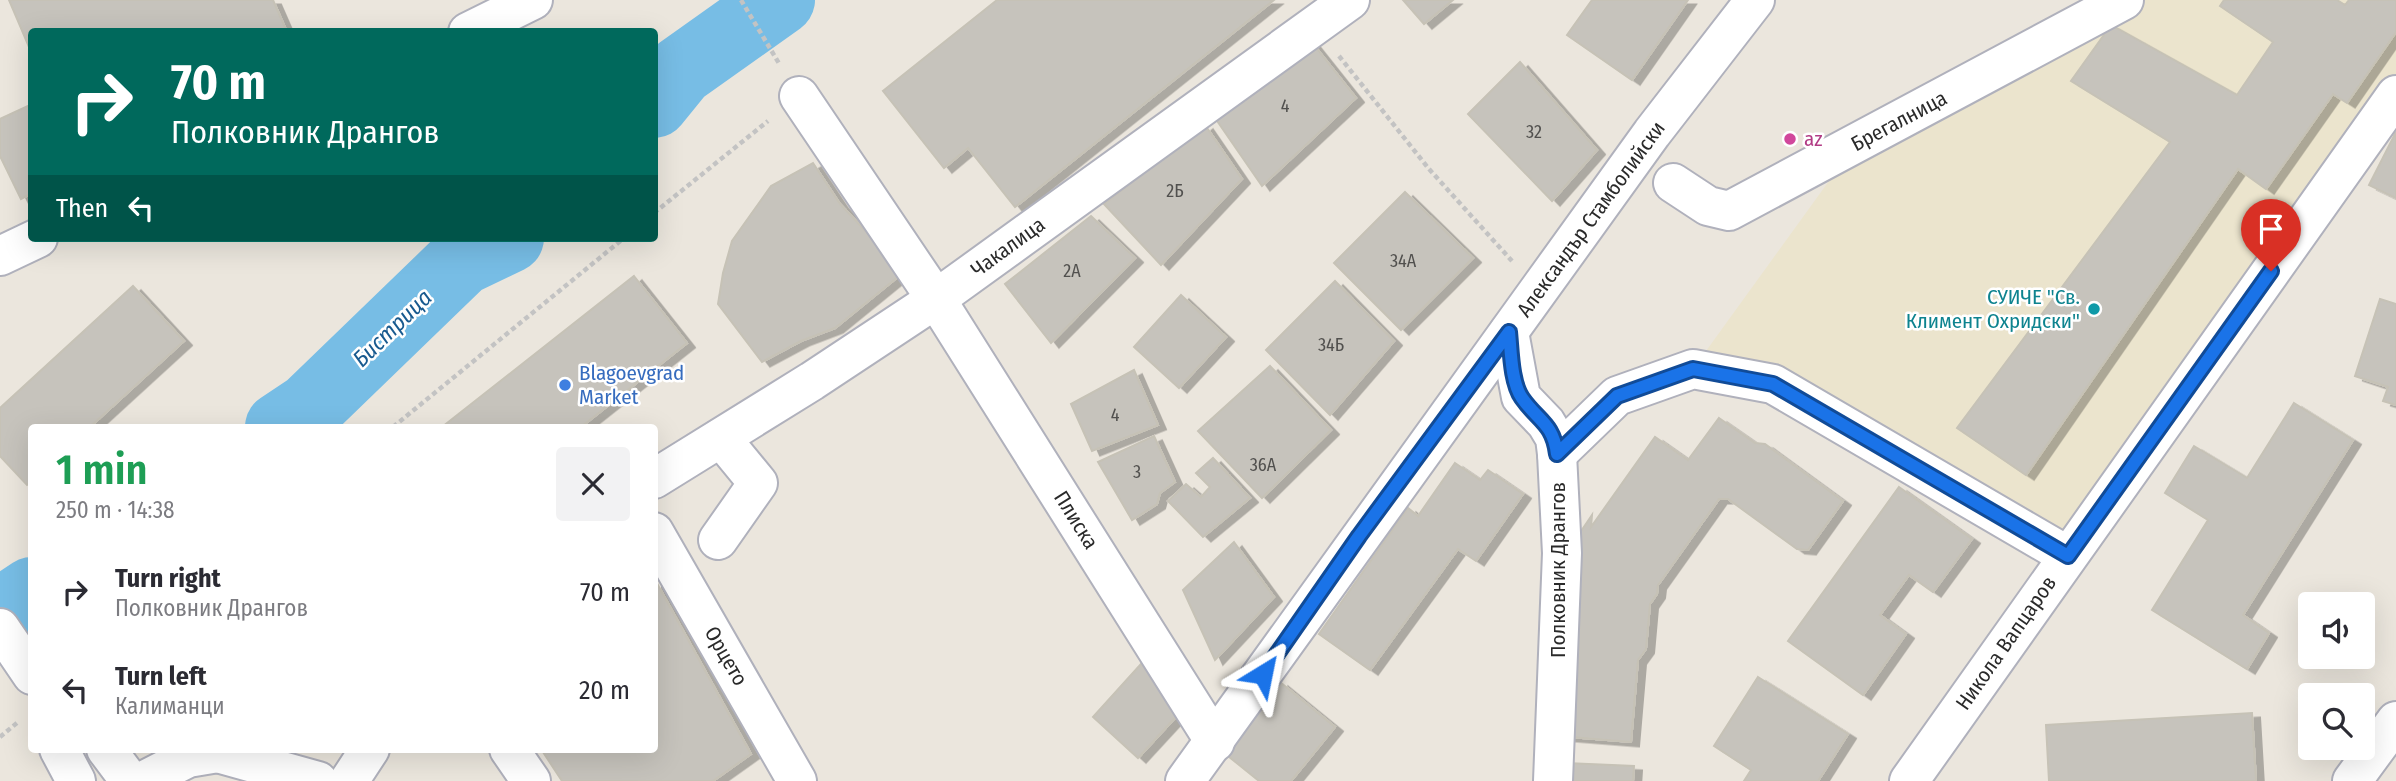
<!DOCTYPE html>
<meta charset="utf-8">
<style>
:root{--surface:#fff;--page:#f2f2f3;--text:#2b2b33;--muted:#7c7c81}
body{margin:0;font-family:"Fira Sans Condensed",sans-serif;background:var(--page);color:var(--text);height:100vh;display:flex;flex-direction:column;font-size:26px;white-space:nowrap}
*{box-sizing:border-box;margin:0}
p{font-size:23px;color:var(--muted)}
.icon{flex:none;width:38px;height:38px;fill:none;stroke:currentColor;stroke-width:2;stroke-linecap:round;stroke-linejoin:round}
.map{position:relative;flex:1;overflow:hidden}
.drawer{position:absolute;left:28px;top:424px;width:630px;height:329px;display:flex;flex-direction:column;background:var(--surface);border-radius:7px;box-shadow:0 7px 28px #0002}
.drawer>*{flex:none}
.banner{position:absolute;left:28px;top:28px;width:630px;height:214px;border-radius:7px;box-shadow:0 7px 28px #0002;background:#00695c;color:#fff;overflow:hidden}
.fabs{position:absolute;left:2298px;top:592px;display:grid;gap:14px}
.fabs a{display:grid;place-items:center;width:77px;height:77px;border-radius:7px;background:var(--surface);box-shadow:0 7px 28px #0002;font-size:35px}
.pin{position:absolute;display:grid;place-items:center;width:60px;height:60px;color:#fff;margin:-72px -30px;border-radius:50% 50% 50% 0;rotate:-45deg;box-shadow:0 0 7px #0007}
.pin .icon{rotate:45deg}
.me{position:absolute;width:77px;margin:-38px;rotate:35deg;stroke-linejoin:round;filter:drop-shadow(0 0 5px #0008)}
.turn{display:flex;align-items:center;gap:24px;height:147px;padding:0 28px;font-size:32px}
.turn .icon{width:91px;height:91px;stroke-width:2.5}
.turn b{display:block;font-size:49px;line-height:60px}
.then{display:flex;align-items:center;height:66px;padding:0 28px;background:#0003;gap:14px;font-size:26px}
.round{display:grid;place-items:center;flex:none;width:74px;height:74px;border-radius:7px;background:var(--page)}
.overview{display:flex;align-items:center;justify-content:space-between;height:119px;padding:0 28px}
h1{font-size:42px;font-weight:600;line-height:52px;color:#1e9e55}
ul{padding:0;list-style:none}
li{display:flex;align-items:center;gap:21px;height:98px;padding:0 28px}
li div{flex:1}
li b{display:block;font-size:26px}
li em{font-style:normal}
.map>svg:first-child{display:block}
.education{fill:#ebe4cd}
.lines{fill:none;stroke-linecap:round;stroke-linejoin:round}
.river{stroke:#77bde5;stroke-width:70}
.building{fill:#c6c3bc;stroke:#c6c2b6;stroke-width:2;filter:url(#shadow)}
.minor-casing{stroke:#b0b1bc;stroke-width:42}
.path{stroke:#c3c3c3;stroke-width:4.5;stroke-dasharray:5 3.5;stroke-linecap:butt}
.minor{stroke:#fff;stroke-width:38}
.route-casing{stroke:#114b97;stroke-width:18}
.route{stroke:#1a73e8;stroke-width:12}
.hotel-dot{fill:#d1479c;stroke:#fff;stroke-width:2.5}
.culture-dot{fill:#0f9aa8;stroke:#fff;stroke-width:2.5}
.shop-dot{fill:#3f7fe0;stroke:#fff;stroke-width:2.5}
.labels{text-anchor:middle;stroke-width:5;stroke-linejoin:round;paint-order:stroke}
.number-label{font-size:18px;fill:#51504e}
.street-label{font-size:21px;fill:#2a2a2a;stroke:#fff}
.hotel-label{font-size:21px;fill:#b23c85;stroke:#fff;text-anchor:start}
.culture-label{font-size:21px;fill:#0d838f;stroke:#fff;text-anchor:end}
.shop-label{font-size:21px;fill:#366cbe;stroke:#fff;text-anchor:start}
.water-label{font-size:23px;font-style:italic;fill:#185a8f;stroke:#fff}
</style>
<div class="map">
<svg width="2396" height="781" viewBox="0 0 2396 781">
<defs>
<filter id="shadow"><feDropShadow dx="8" dy="4.5" stdDeviation="0" flood-color="#0004"/></filter>
</defs>
<rect width="100%" height="100%" fill="#ebe6dd"/>
<path class="education" d="M2124 0H2396V95L2068 556 1773 384 1693 369 1855 145Z"/>
<g class="lines">
<g class="river">
<path d="M654 103 680 71 780 0"/>
<path d="M280 427 310 407 461 261 509 238"/>
<path d="M0 613 32 592"/>
</g>
</g>
<g class="building">
<path d="M9 0H273L287 32H32V54Z"/>
<path d="M997 0H1274L1015 207 968 148 944 168 883 91Z"/>
<path d="M1403 0H1453L1424 24Z"/>
<path d="M1592 0H1688L1632 80 1567 35Z"/>
<path d="M2224 0H2337L2345 5 2349 0H2396V32L2347 103 2333 94 2266 189 2238 169 2026 475 1957 428 2170 142 2071 81 2111 25 2237 95 2273 42 2220 6Z"/>
<path d="M1310 40 1356 98 1262 186 1213 115Z"/>
<path d="M1520 62 1597 150 1552 201 1468 114Z"/>
<path d="M32 104V193L21 199 0 156V119Z"/>
<path d="M1205 125 1242 179 1161 265 1104 204Z"/>
<path d="M2396 132V198L2369 185Z"/>
<path d="M813 163 840 204 904 272 835 328 801 341 762 362 718 304 723 273 732 241 771 186Z"/>
<path d="M1405 192 1473 258 1401 330 1334 263Z"/>
<path d="M1091 216 1135 258 1051 343 1005 284Z"/>
<path d="M634 276 687 343 581 427H442Z"/>
<path d="M1335 281 1394 341 1330 415 1266 350Z"/>
<path d="M133 286 184 341 90 427H32V481L27 485 0 456V408Z"/>
<path d="M1181 295 1226 337 1179 388 1134 347Z"/>
<path d="M2380 299 2396 304V405L2383 401 2388 387 2355 376Z"/>
<path d="M1270 366 1331 430 1262 498 1198 431Z"/>
<path d="M1134 370 1158 425 1092 451 1071 404Z"/>
<path d="M2294 403 2353 440 2243 615 2269 633 2247 669 2152 610 2208 520 2165 493 2194 446 2247 478Z"/>
<path d="M1719 418 1755 443 1765 444 1843 501 1808 550 1797 549 1728 499H1719L1658 585 1657 594 1650 604 1646 649 1638 660 1631 742 1558 736 1575 540 1592 515 1591 527 1655 437 1688 460Z"/>
<path d="M1154 436 1175 482 1160 493 1157 504 1132 520 1098 462Z"/>
<path d="M1213 458 1250 498 1203 537 1168 501 1186 484 1201 497 1210 487 1196 473Z"/>
<path d="M1455 463 1480 480 1488 470 1523 494 1476 561 1458 549 1370 670 1319 634 1408 508 1418 516Z"/>
<path d="M1899 487 1972 539 1933 592 1909 575 1880 615 1906 634 1863 695 1788 641Z"/>
<path d="M1234 542 1274 597 1215 660 1183 590Z"/>
<path d="M654 578 751 754 713 781H562L541 749H654Z"/>
<path d="M1141 664 1186 706 1138 758 1093 717Z"/>
<path d="M1758 677 1848 734 1818 781H1744L1751 770 1714 746Z"/>
<path d="M1280 682 1335 727 1291 781H1259L1223 752Z"/>
<path d="M2252 713 2256 781H2049L2046 725Z"/>
<path d="M1566 763 1634 766 1633 781H1565Z"/>
</g>
<g class="lines">
<g class="minor-casing">
<g id="minor">
<path d="M468 32 533 0"/>
<path d="M799 96 936 299 1215 742"/>
<path d="M1673 183 1708 206 1729 211 2124 0"/>
<path d="M0 256 38 238"/>
<path d="M1509 332 1521 397 1546 423 1555 438 1557 454 1562 553 1553 781"/>
<path d="M1557 454 1617 396 1693 369 1773 384 2068 556"/>
<path d="M654 479 812 381 936 299 1350 0"/>
<path d="M654 532 797 781"/>
<path d="M718 540 758 483 721 438"/>
<path d="M0 628 32 675"/>
<path d="M59 749 76 781"/>
<path d="M106 749 130 781"/>
<path d="M203 749 318 781"/>
<path d="M509 749 531 781"/>
<path d="M143 781 188 758 218 753"/>
<path d="M349 781 370 749"/>
<path d="M1185 781 1652 133 1755 0"/>
<path d="M1909 781 2396 95"/>
<path d="M2352 781 2396 721"/>
</g>
</g>
<g class="path">
<path d="M741 0 780 65"/>
<path d="M1339 56 1429 169 1512 261"/>
<path d="M654 213 768 121"/>
<path d="M393 427 624 238"/>
<path d="M0 737 18 722"/>
</g>
<use href="#minor" class="minor"/>
</g>
<g class="lines">
<g class="route-casing">
<path id="route" d="M1263 674 1359 536 1509 332C1511 351 1511 382 1522 398 1538 421 1553 423 1557 454L1617 396 1693 369 1773 384 2068 556 2271 271"/>
</g>
<use href="#route" class="route"/>
</g>
<circle class="hotel-dot" cx="1790" cy="139" r="7"/>
<circle class="culture-dot" cx="2094" cy="309" r="7"/>
<circle class="shop-dot" cx="565" cy="385" r="7"/>
<g class="labels">
<g class="number-label">
<text x="1285" y="112">4</text>
<text x="1534" y="138">32</text>
<text x="1175" y="197">2Б</text>
<text x="1403" y="267">34А</text>
<text x="1072" y="277">2А</text>
<text x="1331" y="351">34Б</text>
<text x="1115" y="421">4</text>
<text x="1263" y="471">36А</text>
<text x="1137" y="478">3</text>
</g>
<g class="street-label">
<text transform="translate(1899 121) rotate(-28)" y="7">Брегалница</text>
<text transform="translate(1591 219) rotate(-54)" y="7">Александър Стамболийски</text>
<text transform="translate(1008 247) rotate(-36)" y="7">Чакалица</text>
<text transform="translate(1076 520) rotate(58)" y="7">Плиска</text>
<text transform="translate(1558 570) rotate(-90)" y="7">Полковник Дрангов</text>
<text transform="translate(2006 643) rotate(-55)" y="7">Никола Вапцаров</text>
<text transform="translate(726 656) rotate(60)" y="7">Орцето</text>
</g>
<g class="hotel-label">
<text x="1804" y="146">az</text>
</g>
<g class="culture-label">
<text x="2080" y="304">СУИЧЕ "Св.<tspan x="2080" dy="24">Климент Охридски"</tspan></text>
</g>
<g class="shop-label">
<text x="579" y="380">Blagoevgrad<tspan x="579" dy="24">Market</tspan></text>
</g>
<g class="water-label">
<text transform="translate(392 328) rotate(-44)" y="8">Бистрица</text>
</g>
</g>
</svg>
<div class="fabs">
<a><svg class="icon" aria-label="sound" viewBox="0 0 24 24"><path d="M4 9h4l5-4v14l-5-4H4zM17 9q2 3 0 6"/></svg></a>
<a><svg class="icon" aria-label="search" viewBox="0 0 24 24"><circle cx="10" cy="10" r="6"/><path d="M15 15l6 6"/></svg></a>
</div>
<div class="pin" style="left:2271px;top:271px;background:#d93025"><svg class="icon" aria-label="arrive" viewBox="0 0 24 24"><path d="M6 21V4h12l-3 4 3 4H6"/></svg></div>
<svg class="me" style="left:1263px;top:674px" viewBox="-20 -20 40 40"><path d="M0-17L14 15 0 8-14 15z" fill="#1a73e8" stroke="#fff" stroke-width="4"/></svg>
<div class="banner">
<div class="turn"><svg class="icon" aria-label="right" viewBox="0 0 24 24"><path d="M7 20v-9h11M14 6l5 5-5 5"/></svg><div><b>70 m</b>Полковник Дрангов</div></div>
<div class="then">Then<svg class="icon" aria-label="left" viewBox="0 0 24 24"><path d="M17 20v-9H6M10 6l-5 5 5 5"/></svg></div>
</div>
<section class="drawer">
<div class="overview"><div><h1>1 min</h1><p>250 m · 14:38</p></div><a class="round"><svg class="icon" aria-label="close" viewBox="0 0 24 24"><path d="M6 6l12 12M18 6L6 18"/></svg></a></div>
<ul>
<li><svg class="icon" aria-label="right" viewBox="0 0 24 24"><path d="M7 20v-9h11M14 6l5 5-5 5"/></svg><div><b>Turn right</b><p>Полковник Дрангов</p></div><em>70 m</em></li>
<li><svg class="icon" aria-label="left" viewBox="0 0 24 24"><path d="M17 20v-9H6M10 6l-5 5 5 5"/></svg><div><b>Turn left</b><p>Калиманци</p></div><em>20 m</em></li>
</ul>
</section>
</div>
